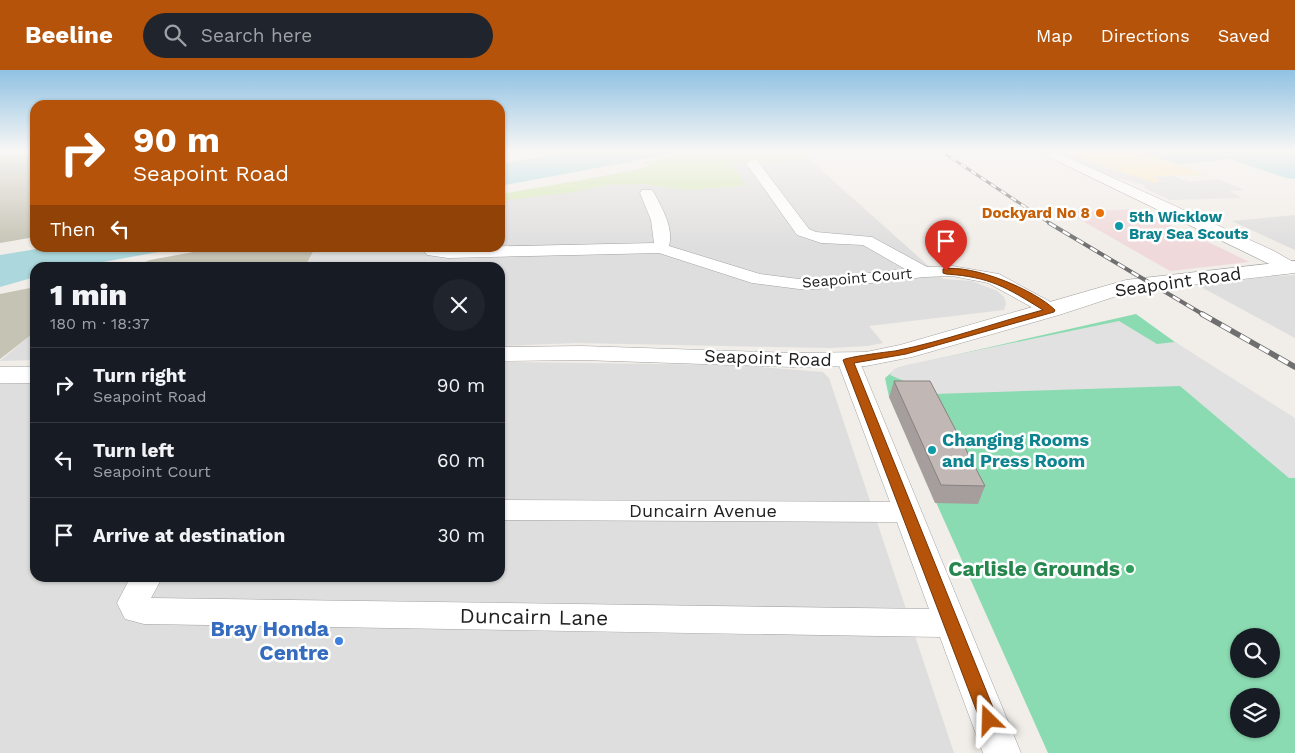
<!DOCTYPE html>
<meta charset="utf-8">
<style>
:root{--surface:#171b24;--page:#20242c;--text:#f1f3f6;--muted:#9ea1a6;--line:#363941;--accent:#b45309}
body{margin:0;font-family:"Work Sans",sans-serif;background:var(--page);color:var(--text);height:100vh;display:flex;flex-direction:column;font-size:19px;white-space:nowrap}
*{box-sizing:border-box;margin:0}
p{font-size:16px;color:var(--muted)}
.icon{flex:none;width:28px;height:28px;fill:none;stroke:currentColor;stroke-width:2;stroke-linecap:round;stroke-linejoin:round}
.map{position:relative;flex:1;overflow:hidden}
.details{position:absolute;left:30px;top:192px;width:475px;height:320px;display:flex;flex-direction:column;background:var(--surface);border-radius:15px;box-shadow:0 1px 4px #0004}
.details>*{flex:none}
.banner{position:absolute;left:30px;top:30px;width:475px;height:152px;border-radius:15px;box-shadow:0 1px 4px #0004;background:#b45309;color:#fff;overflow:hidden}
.controls{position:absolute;left:1230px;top:558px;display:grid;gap:10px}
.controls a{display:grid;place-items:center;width:50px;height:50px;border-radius:50%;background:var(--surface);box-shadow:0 1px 4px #0004;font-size:25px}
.pin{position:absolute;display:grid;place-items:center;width:42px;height:42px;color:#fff;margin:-51px -21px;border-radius:50% 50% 50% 0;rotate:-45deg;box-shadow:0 0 5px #0007}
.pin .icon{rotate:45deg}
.me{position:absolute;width:55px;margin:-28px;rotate:338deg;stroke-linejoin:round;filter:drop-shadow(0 0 4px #0008)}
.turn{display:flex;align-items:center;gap:18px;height:105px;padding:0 20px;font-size:22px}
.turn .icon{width:65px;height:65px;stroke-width:2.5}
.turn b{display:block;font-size:35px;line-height:42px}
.then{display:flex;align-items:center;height:48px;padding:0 20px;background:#0003;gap:10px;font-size:19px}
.round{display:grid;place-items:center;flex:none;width:52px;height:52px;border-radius:26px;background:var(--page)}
.head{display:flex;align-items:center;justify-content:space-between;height:85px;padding:0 20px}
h1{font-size:30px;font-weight:800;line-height:38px}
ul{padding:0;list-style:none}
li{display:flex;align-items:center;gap:15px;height:75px;padding:0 20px;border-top:1px solid var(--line)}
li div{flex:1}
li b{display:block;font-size:19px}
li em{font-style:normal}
header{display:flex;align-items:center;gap:30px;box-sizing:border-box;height:70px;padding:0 25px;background:var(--accent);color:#fff}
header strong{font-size:24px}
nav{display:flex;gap:28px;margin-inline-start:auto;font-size:18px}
.search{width:350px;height:45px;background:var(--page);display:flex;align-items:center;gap:12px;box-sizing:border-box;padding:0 18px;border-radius:28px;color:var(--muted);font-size:19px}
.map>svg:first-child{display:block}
.residential{fill:#dfdede}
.commercial{fill:#f0d9db}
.construction{fill:#c5c3b4}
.grass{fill:#d3e7b2}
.sand{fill:#fbe6bc}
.pitch{fill:#8bdbb2;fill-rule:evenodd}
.parking{fill:#e1e1e1}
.water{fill:#acd7dc}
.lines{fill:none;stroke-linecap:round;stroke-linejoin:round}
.minor-casing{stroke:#a2a2a2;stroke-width:1}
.tertiary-casing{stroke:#a2a2a2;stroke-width:1}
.minor{fill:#fff;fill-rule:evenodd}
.tertiary{fill:#fff;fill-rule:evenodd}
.rail-far2-casing{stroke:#6f6f6f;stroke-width:3}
.rail-far1-casing{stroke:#6f6f6f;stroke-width:4}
.rail-casing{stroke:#6f6f6f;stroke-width:5.5}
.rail-far2{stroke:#fff;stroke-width:2;stroke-dasharray:6;stroke-linecap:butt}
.rail-far1{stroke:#fff;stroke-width:2.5;stroke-dasharray:8;stroke-linecap:butt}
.rail{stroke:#fff;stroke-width:4;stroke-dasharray:11;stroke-linecap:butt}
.wall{fill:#a69e9c}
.building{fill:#c1b8b5;stroke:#87817f}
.route{fill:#b45309;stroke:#753606}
.food-dot{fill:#e8710a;stroke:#fff;stroke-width:2}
.culture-dot{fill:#0f9aa8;stroke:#fff;stroke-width:2}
.leisure-dot{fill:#2e9e5b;stroke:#fff;stroke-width:2}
.shop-dot{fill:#3f7fe0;stroke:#fff;stroke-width:2}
.labels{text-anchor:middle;stroke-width:5;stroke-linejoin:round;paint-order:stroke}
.far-food-label{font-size:15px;font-weight:bold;fill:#c56008;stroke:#fff;text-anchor:end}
.far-culture-label{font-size:15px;font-weight:bold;fill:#0d838f;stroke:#fff;text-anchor:start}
.far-street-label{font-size:15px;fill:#212121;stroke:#fff}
.street-label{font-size:18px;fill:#212121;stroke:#fff}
.culture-label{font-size:18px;font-weight:bold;fill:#0d838f;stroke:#fff;text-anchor:start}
.near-leisure-label{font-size:21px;font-weight:bold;fill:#27864d;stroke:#fff;text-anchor:end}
.near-street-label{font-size:21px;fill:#212121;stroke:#fff}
.near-shop-label{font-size:21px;font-weight:bold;fill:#366cbe;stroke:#fff;text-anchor:end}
</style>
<header>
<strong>Beeline</strong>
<div class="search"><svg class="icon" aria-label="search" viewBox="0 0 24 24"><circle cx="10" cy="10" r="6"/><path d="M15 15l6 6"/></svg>Search here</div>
<nav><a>Map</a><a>Directions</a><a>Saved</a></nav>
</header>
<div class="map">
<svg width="1295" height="683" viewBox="0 0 1295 683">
<rect width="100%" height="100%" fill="#f1ede8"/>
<g class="residential">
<path d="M730 81H800L943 209 972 211 997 221 1004 227 1006 234 1004 240 869 256 883 273 867 276 831 278 576 273 500 276V198H305L315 178H500V126Z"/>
<path d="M1295 145V180L1232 151Z"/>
<path d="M1295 205V268L1190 211Z"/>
<path d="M31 265H35V290L0 291Z"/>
<path d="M500 292 734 295 823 302 829 308 954 683H0V314L35 313V508H500Z"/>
</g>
<path class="commercial" d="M1135 139 1223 179 1249 192 1170 201 1067 142Z"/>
<g class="construction">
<path d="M0 81H35V167L0 173Z"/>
<path d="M215 178H315L305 197H132L150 190Z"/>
<path d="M35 217V265H31L0 289V224Z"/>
</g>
<path class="grass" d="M702 81H800L808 89 731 93 746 116 685 120 643 114 606 115 574 122 500 131V124L628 102 649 96 646 92Z"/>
<path class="sand" d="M1065 81H1134L1180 94 1203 105 1154 106 1162 111 1155 113 1085 90Z"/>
<path class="pitch" d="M1136 244 1243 321 1295 354V683H1048L889 327 885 308 897 298ZM1239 566H1271V599H1239ZM1239 626H1271V659H1239Z"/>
<g class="parking">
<path d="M1048 81H1065L1085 90 1155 113 1161 110 1153 107 1173 106 1189 112 1218 109 1244 120 1230 121 1242 128 1170 130 1146 119 1144 115 1097 102Z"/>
<path d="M1119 251 1157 274 1175 272 1295 348V408H1289L1180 316 934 324 890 305 894 299 906 295Z"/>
</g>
<g class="water">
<path d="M572 81H686L500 116V94Z"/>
<path d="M1134 81H1295V109L1286 108 1230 89 1180 94Z"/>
<path d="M43 178H180L76 197 35 198V207L0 217V185Z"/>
</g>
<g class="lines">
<g class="minor-casing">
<g id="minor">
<path d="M1037 81H1054L1274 181 1295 193V201H1284Z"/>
<path d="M752 89 757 90 809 159 816 162 872 167 927 197 952 196 999 204 1058 236 1061 240 1058 244 1051 246 1044 244 988 213 952 206 924 207 817 219H799L752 213 659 183 448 188 427 185 422 178 654 173 651 150 640 123 642 120H652L654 123C662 138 674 158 669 176L760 204 799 209H817L905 199 863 175 821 173 797 165 746 93Z"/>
<path d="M848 284 856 285 859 290 1021 683H983L940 567 144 554 125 549 117 533 130 508H162L151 528 929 539 897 452 500 450V430L890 432 837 290 840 285Z"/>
</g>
</g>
<g class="tertiary-casing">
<g id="tertiary">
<path d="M1295 191V203L1129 222 1059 245 912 287 866 296 793 297 582 290 500 291V277L582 276 793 283 866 282 900 275 1126 210Z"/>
<rect x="0" y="297" width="35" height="16"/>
</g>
</g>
<use href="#minor" class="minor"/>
<use href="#tertiary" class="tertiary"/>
<g class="rail-far2-casing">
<path id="rail-far2" d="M941 81 1051 154"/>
</g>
<g class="rail-far1-casing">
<path id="rail-far1" d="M1049 153 1204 245"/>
</g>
<g class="rail-casing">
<path id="rail" d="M1202 244 1295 297"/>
</g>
<use href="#rail-far2" class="rail-far2"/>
<use href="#rail-far1" class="rail-far1"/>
<use href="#rail" class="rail"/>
</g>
<path class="wall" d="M894 311 985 416 978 434 935 433 889 327Z"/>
<path class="building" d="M894 311H930L985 416 941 415Z"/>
<linearGradient id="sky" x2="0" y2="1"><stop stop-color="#90c2e3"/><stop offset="0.46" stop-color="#f9f7f5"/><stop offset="1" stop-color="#f9f7f5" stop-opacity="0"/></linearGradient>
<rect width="1295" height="177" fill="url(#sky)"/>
<path class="route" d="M943 199C973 194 1035 220 1055 240L1054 242 906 284 854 293 998 650 995 656 989 659 983 656 980 650 843 290C847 287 886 282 895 281 945 271 994 253 1043 240 1006 217 990 207 946 204L943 203Z"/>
<circle class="food-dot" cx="1100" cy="143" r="5"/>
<g class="culture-dot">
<circle cx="1119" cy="156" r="5"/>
<circle cx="932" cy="380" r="5"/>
</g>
<circle class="leisure-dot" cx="1130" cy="499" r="5"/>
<circle class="shop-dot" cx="339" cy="571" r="5"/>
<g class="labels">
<g class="far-food-label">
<text x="1090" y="148">Dockyard No 8</text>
</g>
<g class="far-culture-label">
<text x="1129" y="152">5th Wicklow<tspan x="1129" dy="17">Bray Sea Scouts</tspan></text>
</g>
<g class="far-street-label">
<text transform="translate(857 208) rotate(-5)" y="5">Seapoint Court</text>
</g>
<g class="street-label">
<text transform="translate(1178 212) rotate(-8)" y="6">Seapoint Road</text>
<text transform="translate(768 288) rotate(2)" y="6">Seapoint Road</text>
<text x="703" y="447">Duncairn Avenue</text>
</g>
<g class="culture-label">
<text x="942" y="376">Changing Rooms<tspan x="942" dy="21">and Press Room</tspan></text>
</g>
<g class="near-leisure-label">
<text x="1120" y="506">Carlisle Grounds</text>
</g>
<g class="near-street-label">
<text transform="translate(534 547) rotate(1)" y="7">Duncairn Lane</text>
</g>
<g class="near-shop-label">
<text x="329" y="566">Bray Honda<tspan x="329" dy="24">Centre</tspan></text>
</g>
</g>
</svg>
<div class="controls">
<a><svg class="icon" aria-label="search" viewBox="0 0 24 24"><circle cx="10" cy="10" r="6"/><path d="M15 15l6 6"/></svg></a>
<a><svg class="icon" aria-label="layers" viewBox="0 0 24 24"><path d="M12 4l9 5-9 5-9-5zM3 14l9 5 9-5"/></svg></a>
</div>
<div class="pin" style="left:946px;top:201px;background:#d93025"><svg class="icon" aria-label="arrive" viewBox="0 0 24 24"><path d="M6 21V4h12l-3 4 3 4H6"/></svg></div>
<svg class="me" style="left:989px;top:650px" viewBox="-20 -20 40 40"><path d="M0-17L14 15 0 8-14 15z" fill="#b45309" stroke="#fff" stroke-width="4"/></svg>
<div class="banner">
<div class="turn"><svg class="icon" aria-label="right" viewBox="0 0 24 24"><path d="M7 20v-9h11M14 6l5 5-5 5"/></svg><div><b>90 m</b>Seapoint Road</div></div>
<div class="then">Then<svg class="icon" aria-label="left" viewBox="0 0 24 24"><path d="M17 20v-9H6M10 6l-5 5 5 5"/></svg></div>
</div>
<section class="details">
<div class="head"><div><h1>1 min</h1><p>180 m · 18:37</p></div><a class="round"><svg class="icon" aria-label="close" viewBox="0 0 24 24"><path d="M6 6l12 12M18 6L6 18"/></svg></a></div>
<ul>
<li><svg class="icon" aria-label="right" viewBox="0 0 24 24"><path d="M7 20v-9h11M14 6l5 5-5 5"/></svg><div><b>Turn right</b><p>Seapoint Road</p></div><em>90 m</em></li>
<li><svg class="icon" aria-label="left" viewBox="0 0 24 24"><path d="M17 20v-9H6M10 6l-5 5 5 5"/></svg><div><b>Turn left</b><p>Seapoint Court</p></div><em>60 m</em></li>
<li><svg class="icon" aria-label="arrive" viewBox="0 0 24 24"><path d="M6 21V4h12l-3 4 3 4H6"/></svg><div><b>Arrive at destination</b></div><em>30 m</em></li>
</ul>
</section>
</div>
